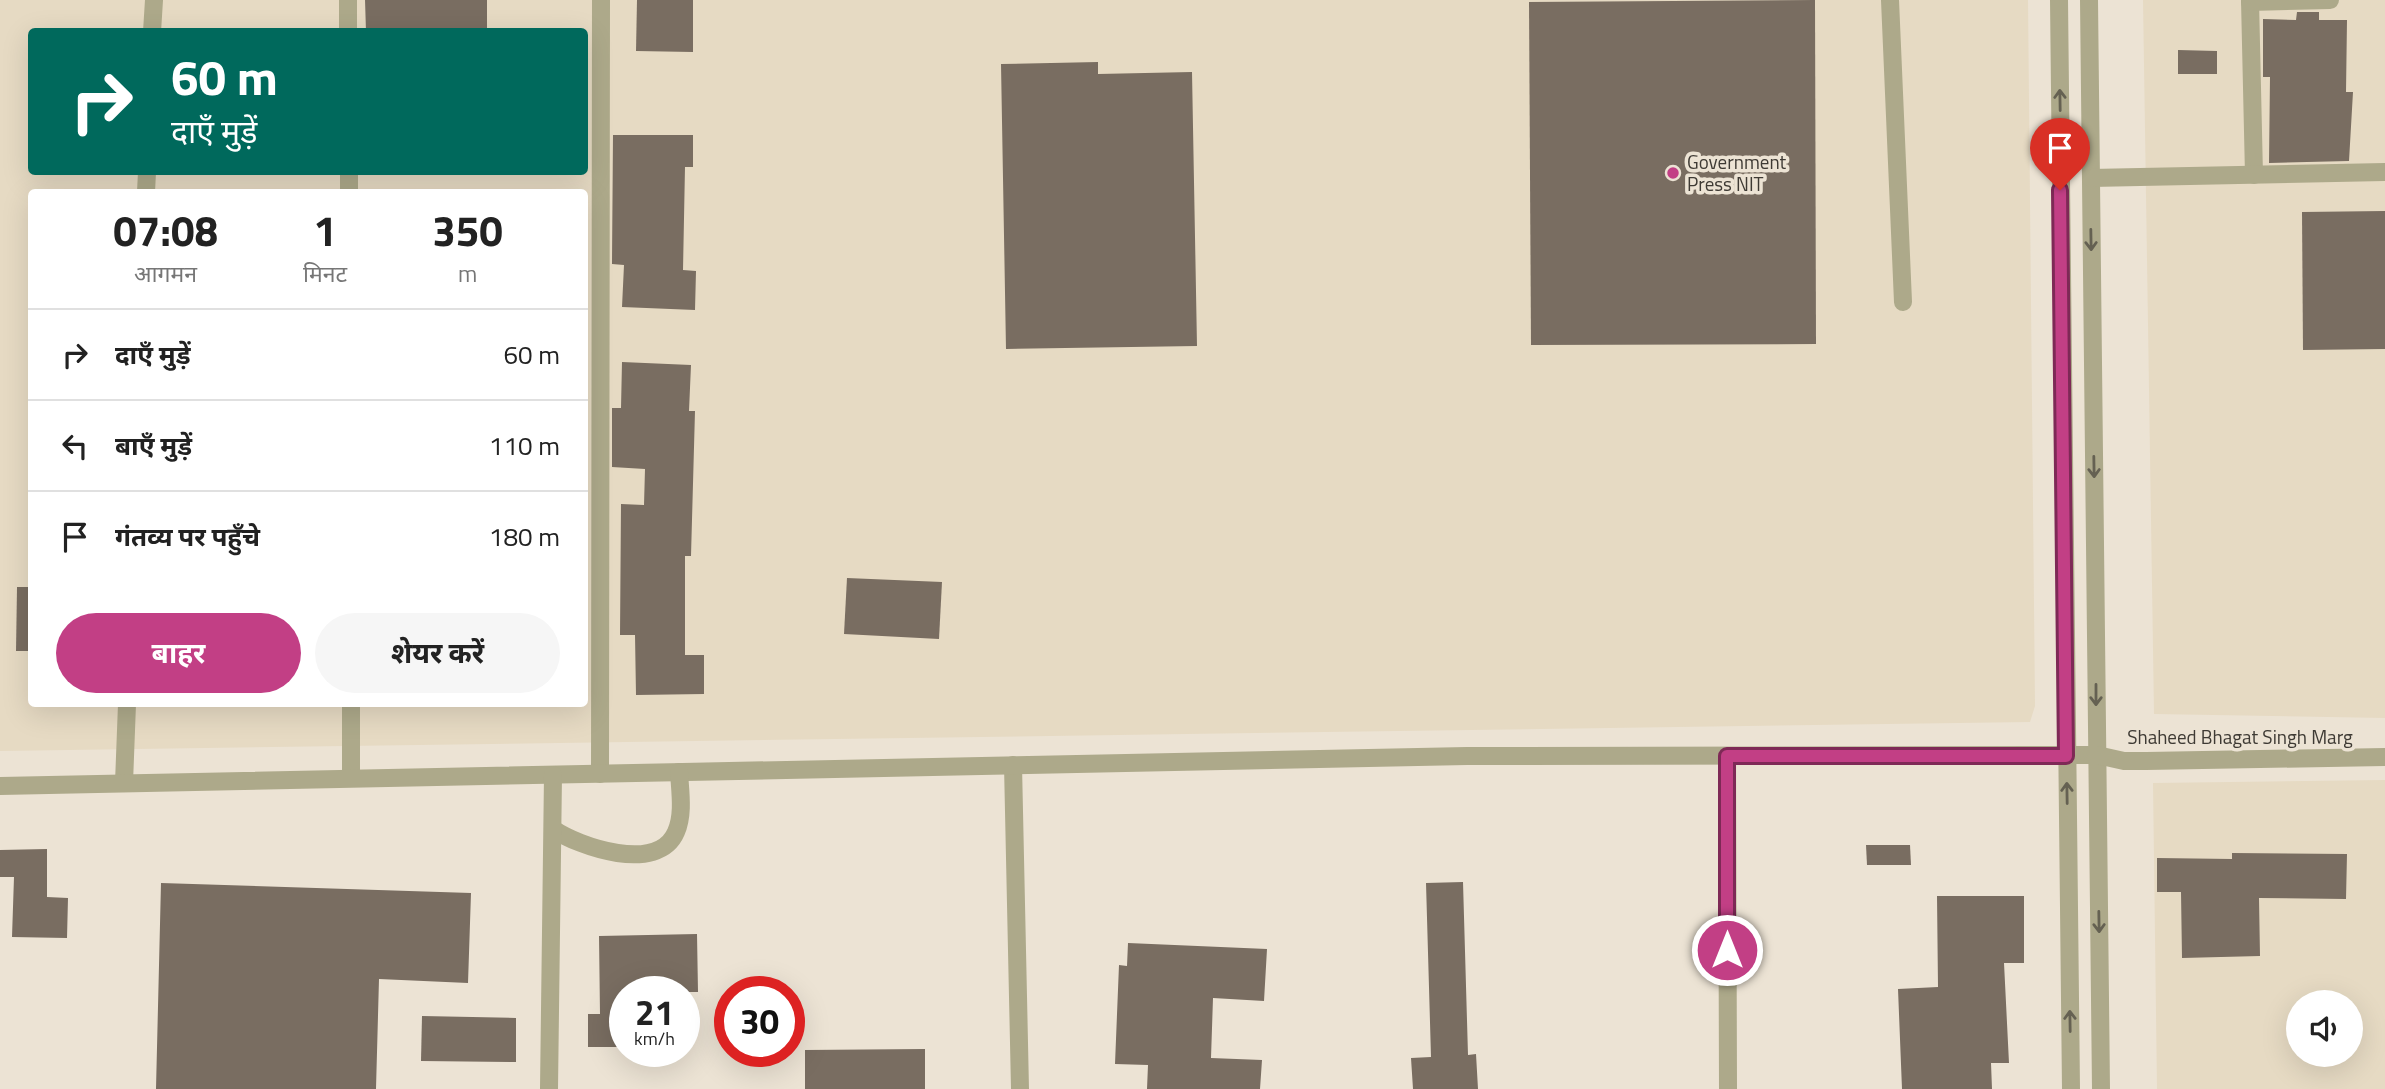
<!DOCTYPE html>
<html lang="hi">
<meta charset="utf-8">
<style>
:root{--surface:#fff;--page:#f6f6f6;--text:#222;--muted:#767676;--line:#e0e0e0;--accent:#c23f85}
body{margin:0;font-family:"Titillium Web","Noto Sans Devanagari",sans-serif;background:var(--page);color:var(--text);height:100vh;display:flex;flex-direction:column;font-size:26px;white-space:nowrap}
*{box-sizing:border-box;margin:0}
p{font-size:23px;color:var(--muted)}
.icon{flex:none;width:38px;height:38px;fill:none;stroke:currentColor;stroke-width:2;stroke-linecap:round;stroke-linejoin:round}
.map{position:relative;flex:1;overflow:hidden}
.sheet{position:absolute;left:28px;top:189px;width:560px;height:518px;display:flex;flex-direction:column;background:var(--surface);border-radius:7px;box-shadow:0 7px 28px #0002}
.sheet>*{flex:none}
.hud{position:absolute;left:28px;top:28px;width:560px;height:147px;border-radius:7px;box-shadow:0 7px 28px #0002;background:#00695c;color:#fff;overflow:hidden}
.controls{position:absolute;left:2286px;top:990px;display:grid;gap:14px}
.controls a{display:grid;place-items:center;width:77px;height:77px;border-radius:50%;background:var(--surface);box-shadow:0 7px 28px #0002;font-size:35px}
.speed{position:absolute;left:609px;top:976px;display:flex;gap:14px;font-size:35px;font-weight:700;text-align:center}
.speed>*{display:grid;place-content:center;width:91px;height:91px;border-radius:50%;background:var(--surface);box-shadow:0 7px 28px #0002;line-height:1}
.speed small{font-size:18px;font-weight:400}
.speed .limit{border:10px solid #d22;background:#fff;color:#111}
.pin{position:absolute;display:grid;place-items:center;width:60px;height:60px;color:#fff;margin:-72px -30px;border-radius:50% 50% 50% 0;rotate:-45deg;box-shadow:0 0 7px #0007}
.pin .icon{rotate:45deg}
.me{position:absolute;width:77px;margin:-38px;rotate:0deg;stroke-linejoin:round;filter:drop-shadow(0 0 5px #0008)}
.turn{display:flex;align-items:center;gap:24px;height:147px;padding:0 28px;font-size:32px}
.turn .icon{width:91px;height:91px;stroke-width:2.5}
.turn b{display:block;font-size:49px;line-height:60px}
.eta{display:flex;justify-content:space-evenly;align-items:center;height:119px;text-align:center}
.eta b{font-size:42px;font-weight:700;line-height:49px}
.primary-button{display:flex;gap:14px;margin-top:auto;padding:14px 28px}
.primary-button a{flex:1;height:80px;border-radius:42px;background:var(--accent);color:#fff;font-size:28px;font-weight:700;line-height:80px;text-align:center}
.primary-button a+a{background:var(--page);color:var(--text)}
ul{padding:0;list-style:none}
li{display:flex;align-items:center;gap:21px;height:91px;padding:0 28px;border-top:2px solid var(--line)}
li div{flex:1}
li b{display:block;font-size:26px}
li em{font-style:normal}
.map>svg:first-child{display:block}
.built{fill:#e6dac3;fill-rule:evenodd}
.building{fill:#796d61}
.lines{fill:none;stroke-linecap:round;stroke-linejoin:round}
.minor{stroke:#ada98a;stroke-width:18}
.oneway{stroke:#656152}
.route-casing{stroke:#7e2956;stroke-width:18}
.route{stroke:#c23f85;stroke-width:12}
.poi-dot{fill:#c23f85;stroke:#ece3d4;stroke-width:2.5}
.labels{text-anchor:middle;stroke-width:7;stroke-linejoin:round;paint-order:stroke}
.poi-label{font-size:19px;fill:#3e3a34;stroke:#ece3d4;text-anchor:start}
.street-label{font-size:19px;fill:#3e3a34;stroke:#ece3d4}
</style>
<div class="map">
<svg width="2385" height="1089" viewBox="0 0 2385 1089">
<rect width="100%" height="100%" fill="#ece3d4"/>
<g class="built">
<path d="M0 0H2028L2035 706 2030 722 0 751ZM32 32H584V172H32ZM32 192H584V704H32Z"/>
<path d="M2143 0H2385V718L2154 714Z"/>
<path d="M2385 780V1089H2157L2153 783ZM2298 1003H2350V1055H2298Z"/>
</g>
<g class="building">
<path d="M365 0H487V32H366Z"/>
<path d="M637 0H693V52L636 51Z"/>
<path d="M1815 0 1816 344 1531 345 1529 2Z"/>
<path d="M2297 12H2319V20H2347L2346 92H2353L2349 161 2269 163 2270 77H2263V19L2296 20Z"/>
<path d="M2178 50 2217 51V74H2178Z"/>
<path d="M1098 62V74L1192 72 1197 346 1006 349 1001 64Z"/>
<path d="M613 135H693V167H685L683 270 696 271 695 310 622 307 624 265 612 264Z"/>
<path d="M2385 211V349L2303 350 2302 212Z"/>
<path d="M622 362 691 365 689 411H695L691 556H685V655H704V694L636 695 635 635H620L621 504 644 505 645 469 612 467V408H621Z"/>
<path d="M847 578 942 582 939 639 844 634Z"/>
<path d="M17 587H32V651H16Z"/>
<path d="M1866 845H1910L1911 865H1867Z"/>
<path d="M47 849V897L68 898 67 938 12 937 14 877H0V850Z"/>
<path d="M2232 853 2347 854 2346 899 2259 898 2260 956 2182 958 2181 892H2157V858L2232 859Z"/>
<path d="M1463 882 1468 1055 1476 1054 1478 1089H1413L1411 1058 1431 1057 1426 883Z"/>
<path d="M161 883 471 893 468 983 379 979 376 1089H156Z"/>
<path d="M1937 896H2024V963H2004L2009 1063H1991L1992 1089H1902L1898 989 1938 987Z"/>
<path d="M697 934 698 992H625V1047H588V1014H600L599 936Z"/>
<path d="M1128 943 1267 949 1264 1001 1213 998 1211 1058 1262 1060 1260 1089H1147L1148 1065 1115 1064 1119 965 1127 966Z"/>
<path d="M422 1016 516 1018V1062L421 1061Z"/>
<path d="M925 1049V1089H805V1050Z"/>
</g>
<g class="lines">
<g class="minor">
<path d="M348 0V32"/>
<path d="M1890 0 1903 302"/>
<path d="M2059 0 2071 1089"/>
<path d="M2089 0 2101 1089"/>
<path d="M2250 0 2254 175"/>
<path d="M2250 2 2330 0"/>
<path d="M152 32 154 0"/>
<path d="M349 172V192"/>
<path d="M2091 178 2385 172"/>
<path d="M146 192 147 172"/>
<path d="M351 704V778"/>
<path d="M1727 756 1728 1089"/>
<path d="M1013 765 1020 1089"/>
<path d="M600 774 601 0"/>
<path d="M124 783 127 704"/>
<path d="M0 786 1467 756 2097 755 2124 761H2146L2385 757"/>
<path d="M553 829C579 847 658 874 676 832 684 814 680 791 679 772"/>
<path d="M549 1089 553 775"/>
</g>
</g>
<defs><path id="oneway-shaft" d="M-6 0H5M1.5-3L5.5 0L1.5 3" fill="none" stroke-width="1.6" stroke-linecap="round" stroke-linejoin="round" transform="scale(1.75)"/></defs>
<g class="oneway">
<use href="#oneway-shaft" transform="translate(2060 100) rotate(-91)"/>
<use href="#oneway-shaft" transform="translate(2091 240) rotate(89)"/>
<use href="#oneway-shaft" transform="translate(2094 467) rotate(89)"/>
<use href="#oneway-shaft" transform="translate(2096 695) rotate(90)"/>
<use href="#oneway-shaft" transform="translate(2067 793) rotate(-91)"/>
<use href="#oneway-shaft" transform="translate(2099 922) rotate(89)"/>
<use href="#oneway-shaft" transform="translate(2070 1021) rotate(-91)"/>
</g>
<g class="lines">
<g class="route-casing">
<path id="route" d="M1727 950V756H2066L2060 190"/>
</g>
<use href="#route" class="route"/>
</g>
<circle class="poi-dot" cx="1673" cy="173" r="7"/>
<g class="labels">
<g class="poi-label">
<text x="1687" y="169">Government<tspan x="1687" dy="22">Press NIT</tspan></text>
</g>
<g class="street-label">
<text x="2240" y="744">Shaheed Bhagat Singh Marg</text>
</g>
</g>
</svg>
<div class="controls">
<a><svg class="icon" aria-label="sound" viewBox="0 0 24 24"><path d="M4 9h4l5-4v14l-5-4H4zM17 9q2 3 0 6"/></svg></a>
</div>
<div class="speed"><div>21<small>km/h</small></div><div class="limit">30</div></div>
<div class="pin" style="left:2060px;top:190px;background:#d93025"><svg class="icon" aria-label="arrive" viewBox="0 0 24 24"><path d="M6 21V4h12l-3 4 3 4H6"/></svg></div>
<svg class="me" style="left:1727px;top:950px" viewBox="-20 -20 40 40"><circle r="17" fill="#c23f85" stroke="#fff" stroke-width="3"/><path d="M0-11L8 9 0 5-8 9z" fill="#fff"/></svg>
<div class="hud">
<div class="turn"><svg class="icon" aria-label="right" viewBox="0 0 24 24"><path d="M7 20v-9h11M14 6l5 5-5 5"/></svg><div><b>60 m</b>दाएँ मुड़ें</div></div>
</div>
<section class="sheet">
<div class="eta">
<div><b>07:08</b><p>आगमन</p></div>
<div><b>1</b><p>मिनट</p></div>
<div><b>350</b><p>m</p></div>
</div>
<ul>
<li><svg class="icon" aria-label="right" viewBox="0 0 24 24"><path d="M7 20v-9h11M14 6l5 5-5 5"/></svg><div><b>दाएँ मुड़ें</b></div><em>60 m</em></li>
<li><svg class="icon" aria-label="left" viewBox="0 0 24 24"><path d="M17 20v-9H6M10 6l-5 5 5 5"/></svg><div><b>बाएँ मुड़ें</b></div><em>110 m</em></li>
<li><svg class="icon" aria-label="arrive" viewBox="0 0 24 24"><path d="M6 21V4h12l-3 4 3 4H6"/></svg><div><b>गंतव्य पर पहुँचे</b></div><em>180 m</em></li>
</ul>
<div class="primary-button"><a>बाहर</a><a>शेयर करें</a></div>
</section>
</div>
